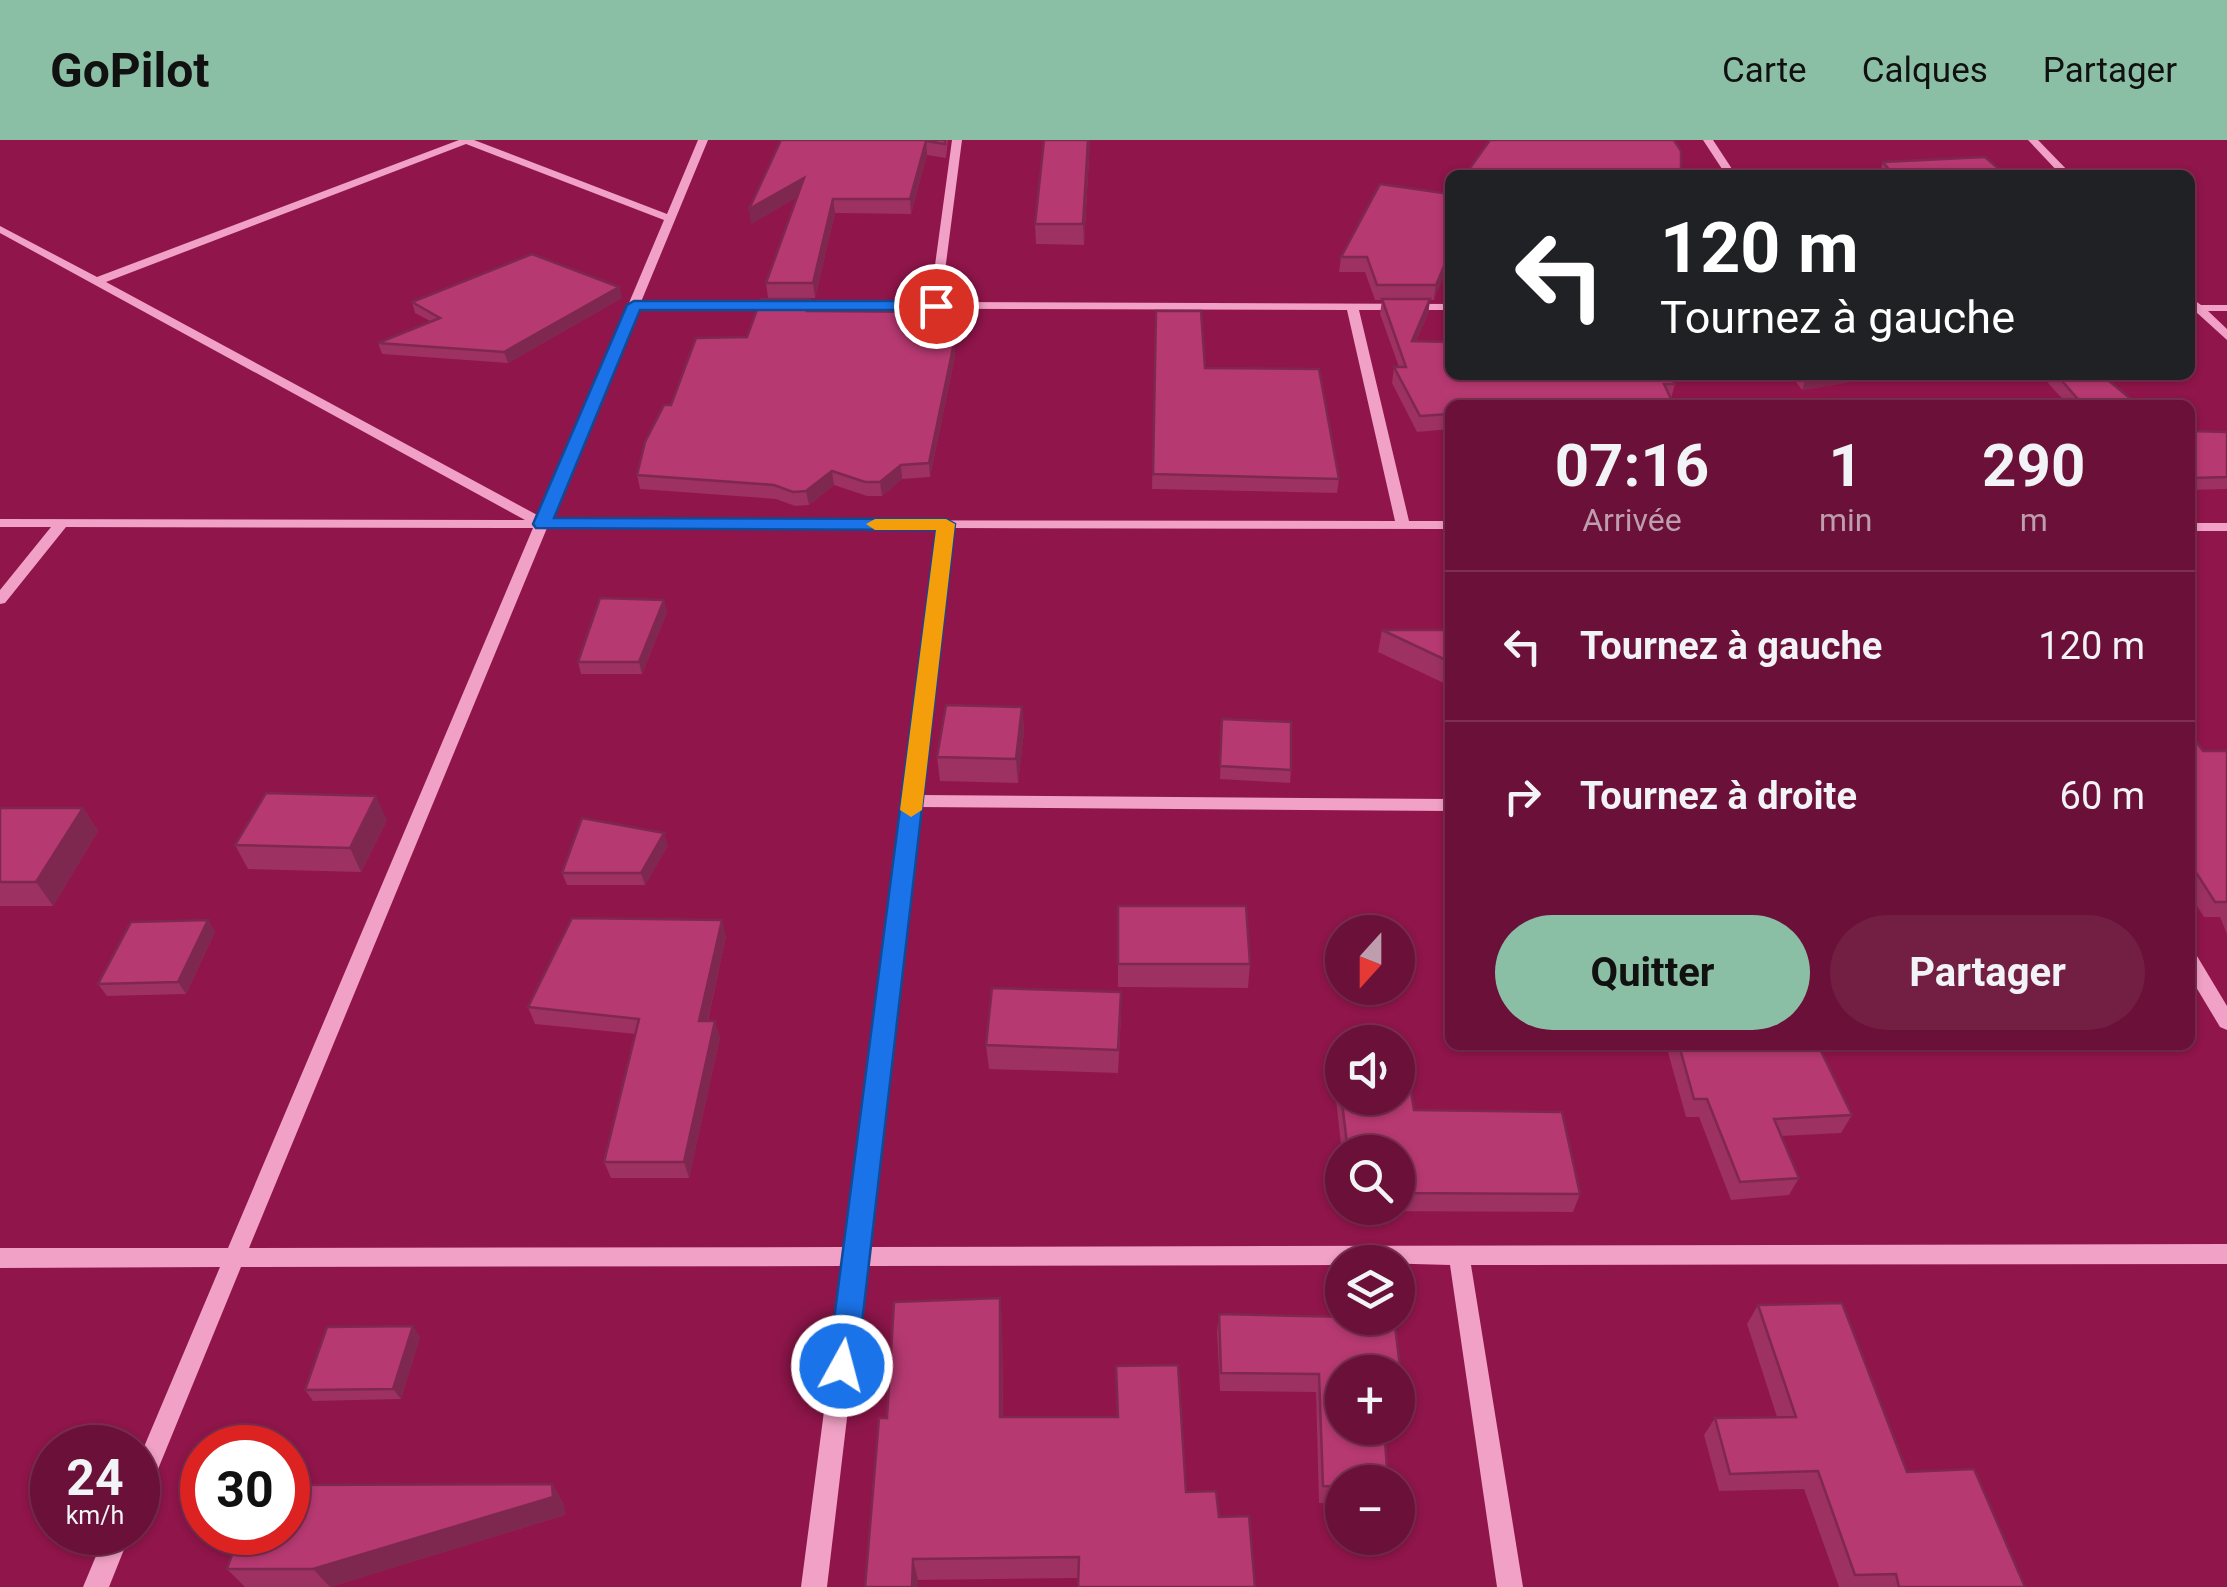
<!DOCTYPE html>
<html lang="fr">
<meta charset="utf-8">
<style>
:root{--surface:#6b1038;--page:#731e43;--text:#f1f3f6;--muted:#be9dae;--line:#7e3053;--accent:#8abfa5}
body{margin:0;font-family:Roboto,sans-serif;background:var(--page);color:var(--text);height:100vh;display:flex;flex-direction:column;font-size:38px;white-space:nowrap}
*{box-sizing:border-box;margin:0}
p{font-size:32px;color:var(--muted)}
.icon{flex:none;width:55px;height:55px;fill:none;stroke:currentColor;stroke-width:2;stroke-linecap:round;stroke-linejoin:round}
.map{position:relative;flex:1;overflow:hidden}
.side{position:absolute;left:1445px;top:260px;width:750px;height:650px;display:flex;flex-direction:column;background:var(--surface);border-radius:15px;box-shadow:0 2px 8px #0004,0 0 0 2px var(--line)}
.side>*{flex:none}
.guide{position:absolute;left:1445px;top:30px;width:750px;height:210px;border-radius:15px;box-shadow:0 2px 8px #0004,0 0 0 2px var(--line);background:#202124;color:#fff;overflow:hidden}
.needle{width:65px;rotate:201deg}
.tools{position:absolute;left:1325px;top:775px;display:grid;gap:20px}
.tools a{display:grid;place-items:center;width:90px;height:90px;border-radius:50%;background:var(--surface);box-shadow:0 2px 8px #0004,0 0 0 2px var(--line);font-size:50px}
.speed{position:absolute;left:30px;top:1285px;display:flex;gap:20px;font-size:50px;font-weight:700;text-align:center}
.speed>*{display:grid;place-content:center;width:130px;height:130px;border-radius:50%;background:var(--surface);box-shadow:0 2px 8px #0004,0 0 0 2px var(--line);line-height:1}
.speed small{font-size:25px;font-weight:400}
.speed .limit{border:15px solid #d22;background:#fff;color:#111}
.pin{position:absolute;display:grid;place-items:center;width:85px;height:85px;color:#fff;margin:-42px;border:5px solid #fff;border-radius:50%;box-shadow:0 2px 10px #0007}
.me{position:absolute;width:110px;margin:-55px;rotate:7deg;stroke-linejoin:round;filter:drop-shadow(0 0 8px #0008)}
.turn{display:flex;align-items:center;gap:35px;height:210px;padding:0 50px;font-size:45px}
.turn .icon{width:130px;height:130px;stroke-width:2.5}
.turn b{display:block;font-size:70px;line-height:85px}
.eta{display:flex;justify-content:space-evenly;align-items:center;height:170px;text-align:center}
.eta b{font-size:60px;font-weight:700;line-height:70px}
.primary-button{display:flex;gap:20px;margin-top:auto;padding:20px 50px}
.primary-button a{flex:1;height:115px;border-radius:60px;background:var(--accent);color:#111;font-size:40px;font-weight:700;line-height:115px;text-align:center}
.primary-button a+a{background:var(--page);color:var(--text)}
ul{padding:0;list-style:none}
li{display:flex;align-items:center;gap:30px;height:150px;padding:0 50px;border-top:2px solid var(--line)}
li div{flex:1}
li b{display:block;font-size:38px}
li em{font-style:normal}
header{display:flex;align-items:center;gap:60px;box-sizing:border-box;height:140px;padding:0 50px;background:var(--accent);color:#111}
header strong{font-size:48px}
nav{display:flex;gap:55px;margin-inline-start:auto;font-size:35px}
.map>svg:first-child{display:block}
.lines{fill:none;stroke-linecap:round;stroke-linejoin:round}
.minor{fill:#f0a1c5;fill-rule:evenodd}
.wall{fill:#9d3161}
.shaded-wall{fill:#7f284f}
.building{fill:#b63971;stroke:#7f284f;stroke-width:2.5}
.route{fill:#1a73e8;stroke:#114b97;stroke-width:2.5}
.slow{fill:#f59e0b}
</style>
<header>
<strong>GoPilot</strong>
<nav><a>Carte</a><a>Calques</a><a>Partager</a></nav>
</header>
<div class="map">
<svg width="2227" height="1447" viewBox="0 0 2227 1447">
<rect width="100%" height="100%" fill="#8f154a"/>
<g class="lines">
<g class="minor">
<path d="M459 0H474L667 74 698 0H708L641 162H930L952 0H962L941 162 1450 164V170H1359L1409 381H1450V389L952 388 921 655 1450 659V671L919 667 867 1107 2227 1104V1124L1471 1125 1523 1447H1497L1450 1125 1342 1122V1125L865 1126 827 1447H801L843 1126 241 1127 147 1356 138 1360V1321L220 1127 0 1128V1108H228L533 388 66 387 5 463 0 464V450L51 387H0V379L525 380 0 93V86L97 137ZM466 4 664 80 539 376 106 142ZM638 168 1347 170 1395 381 551 380ZM547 388H938L845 1107 249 1108Z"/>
<path d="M1703 0H1713L1736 35H1726Z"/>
<path d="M2028 0H2038L2072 35H2061Z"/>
<path d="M2190 157 2201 165H2227V171H2208L2227 189V200L2195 171H2190Z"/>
<rect x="2190" y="383" width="37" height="8"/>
<path d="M2190 814 2197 816 2227 866V890L2220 887 2190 837Z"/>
<path d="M106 1392H131L109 1447H83Z"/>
</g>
</g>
<g class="wall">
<path d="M781 0H948L946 18 927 15 911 74 835 73 815 158H768L766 143 797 57 751 84Z"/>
<path d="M1090 0 1084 105 1036 104 1035 84Z"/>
<path d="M1883 22 2006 35H1882L1880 32Z"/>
<path d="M1450 54 1434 160H1430L1428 174 1416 201 1675 244 1671 259 1450 265V289L1417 292 1392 243 1394 227H1399L1380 174 1382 160H1375L1365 132H1339L1341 117Z"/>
<path d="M619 147 622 158 508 223 382 214 378 203 430 181 415 173 412 162Z"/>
<path d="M810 159 811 171 942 185 939 203H954L955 216 930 337 902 339 882 356H867L834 345 809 365 795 366 776 359 640 349 637 335 671 265 747 197Z"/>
<path d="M1156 171 1205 228 1339 339 1337 353 1152 349Z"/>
<path d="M1791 235H1892L1802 250Z"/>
<path d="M2052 235H2102L2138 265H2068L2048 243Z"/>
<path d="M2190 291 2227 292V349L2190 350Z"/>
<path d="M667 472 642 534H581L578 522Z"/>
<path d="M1382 490H1450V546L1378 512Z"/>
<path d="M1022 567 1024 591 1018 643 940 641 937 617Z"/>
<path d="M1222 579 1291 630 1290 643 1220 639Z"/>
<path d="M2190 593 2203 611H2227V794L2220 777H2204L2190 755Z"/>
<path d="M0 668H83L98 691 53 766H0Z"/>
<path d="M387 680 361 732 248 729 235 705Z"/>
<path d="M668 705 645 745H567L562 733Z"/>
<path d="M1118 766 1250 824 1248 848 1118 847Z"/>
<path d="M208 780 215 792 186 854 107 856 98 844Z"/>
<path d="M726 796 708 881 720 897 689 1038H611L604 1022 636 894 535 884 528 867Z"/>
<path d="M1121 876 1118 933 989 929 986 905Z"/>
<path d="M1666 905H1823L1820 910 1852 975 1841 993 1781 996 1799 1038 1789 1055 1731 1060 1699 977H1686Z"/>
<path d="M1336 913 1414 970 1580 1054 1573 1072 1349 1071V1068H1398V1012H1342V1014L1333 932Z"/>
<path d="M1000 1158 1002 1182 1003 1277H1117L1116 1226 1178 1225 1078 1438 918 1440V1447H865L887 1278Z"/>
<path d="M1758 1165 1907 1332 2025 1447H1839L1804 1349 1719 1351 1704 1295 1715 1278 1777 1277 1747 1184Z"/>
<path d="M1219 1174 1394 1178 1401 1235 1398 1249V1232H1342V1288H1384L1388 1342H1342V1364L1319 1363 1316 1252 1220 1251 1217 1192Z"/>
<path d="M420 1197 401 1259 313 1261 305 1250Z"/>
<path d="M552 1344 563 1363 565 1375 330 1447H245L227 1429Z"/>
</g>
<g class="shaded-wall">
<path d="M1088 0H1090L1084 105 1083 84Z"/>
<path d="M926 1 927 15 911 74 910 59Z"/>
<path d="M804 38 806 52 751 84 749 69Z"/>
<path d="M833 59 835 73 815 158 813 143Z"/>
<path d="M1450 112V122L1434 160 1436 145Z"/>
<path d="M619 147 622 158 508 223 504 212Z"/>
<path d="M1430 159 1428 174 1409 216 1412 201Z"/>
<path d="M941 172 942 185 937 217 935 203Z"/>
<path d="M954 203 955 216 930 337 929 323Z"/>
<path d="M1807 235H1892L1802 250Z"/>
<path d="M901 325 902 339 882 356 880 342Z"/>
<path d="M832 331 834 345 809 365 806 351Z"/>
<path d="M664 460 667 472 642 534 639 522Z"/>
<path d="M1022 567 1024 591 1018 643 1016 619Z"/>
<path d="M376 656 387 680 361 732 350 708Z"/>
<path d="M83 668 98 691 53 766 36 742Z"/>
<path d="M664 693 668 705 645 745 641 733Z"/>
<path d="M208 780 215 792 186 854 178 842Z"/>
<path d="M722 780 726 796 704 898 699 881Z"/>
<path d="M715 881 720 897 689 1038 684 1022Z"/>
<path d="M1000 1158 1002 1182 1003 1300 1000 1277Z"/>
<path d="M413 1186 420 1197 401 1259 393 1249Z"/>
<path d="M552 1344 563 1363 565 1375 330 1447 313 1429Z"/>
<path d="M913 1419 918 1440V1447H912Z"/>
</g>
<g class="building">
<path d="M781 0H945V4L926 1 910 59H833L813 143H766L804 38 749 69Z"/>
<path d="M1044 0H1088L1083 84H1035Z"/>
<path d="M1490 0H1674L1681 11V35H1465Z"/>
<path d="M1985 17 2006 35H1893L1883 22Z"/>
<path d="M1380 44 1450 54V112L1436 145H1377L1367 117H1341Z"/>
<path d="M532 114 619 147 504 212 378 203 440 178 412 162Z"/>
<path d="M761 159H810L807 171 941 172 935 203H954L929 323 901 325 880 342H865L832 331 806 351 793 352 774 345 637 335 645 302 664 265H671L696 198 747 197Z"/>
<path d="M1382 159H1430L1412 201 1450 202V235H1669L1675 244H1664L1674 265H1450V274L1420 276 1394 227H1406Z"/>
<path d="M1156 171H1201L1205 228 1319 229 1339 339 1153 334Z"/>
<path d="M2057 235H2102L2138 265H2083Z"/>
<path d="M2190 291 2227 292V337L2190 338Z"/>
<path d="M600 458 664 460 639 522H578Z"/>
<path d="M1382 490H1450V522Z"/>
<path d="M946 565 1022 567 1016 619 937 617Z"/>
<path d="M1222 579 1291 582V630L1220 626Z"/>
<path d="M2190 593 2203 611H2227V762H2215L2190 723Z"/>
<path d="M266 653 376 656 350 708 235 705Z"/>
<path d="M0 668H83L36 742H0Z"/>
<path d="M582 678 664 693 641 733H562Z"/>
<path d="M1118 766H1246L1250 824H1118Z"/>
<path d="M572 778 722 780 699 881H715L684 1022H604L639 879 528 867Z"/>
<path d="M208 780 178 842 98 844 131 782Z"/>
<path d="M992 848 1121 852 1118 910 986 905Z"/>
<path d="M1679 905H1818L1852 975 1774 979 1799 1038 1740 1042 1707 959H1694Z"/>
<path d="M1336 913H1342V958H1398V914H1405L1414 970 1562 972 1580 1054 1398 1053V1012H1348Z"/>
<path d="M1000 1158V1277H1118L1116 1226 1178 1225 1186 1352 1216 1351 1219 1377 1249 1376 1255 1447H1078L1079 1417 913 1419 912 1447H865L879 1278H887L894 1162Z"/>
<path d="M1842 1163 1907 1332 1974 1329 2025 1447H1899L1896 1434 1855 1435 1818 1331 1730 1334 1715 1278 1796 1277 1758 1165Z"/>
<path d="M1219 1174 1394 1178 1401 1235H1398V1232H1342V1288H1384L1388 1342H1342V1347L1323 1346 1319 1234 1221 1233Z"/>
<path d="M413 1186 393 1249 305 1250 327 1187Z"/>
<path d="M552 1344 553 1357 313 1429H227L240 1392H288V1345Z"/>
</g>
<path class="route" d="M634 161H936L943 166 936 170H640L554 378 946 379 955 384 857 1226 853 1236 842 1240 832 1236 828 1226 936 390 536 388 533 384 627 165Z"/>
<path class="slow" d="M946 379 955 384 922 670 911 677 900 670 936 390H875L866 384 875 379Z"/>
</svg>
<div class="tools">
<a><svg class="needle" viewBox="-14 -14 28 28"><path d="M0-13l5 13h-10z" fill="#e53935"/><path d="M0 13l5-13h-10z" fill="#be9dae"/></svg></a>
<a><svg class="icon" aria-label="sound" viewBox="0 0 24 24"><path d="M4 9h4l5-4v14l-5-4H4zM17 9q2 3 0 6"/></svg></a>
<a><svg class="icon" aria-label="search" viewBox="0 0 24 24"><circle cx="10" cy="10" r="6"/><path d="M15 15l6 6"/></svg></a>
<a><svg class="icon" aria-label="layers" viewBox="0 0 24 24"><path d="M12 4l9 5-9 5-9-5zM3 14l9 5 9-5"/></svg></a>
<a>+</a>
<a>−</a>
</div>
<div class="speed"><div>24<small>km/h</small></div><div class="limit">30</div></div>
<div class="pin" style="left:936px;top:166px;background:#d93025"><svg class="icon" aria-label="arrive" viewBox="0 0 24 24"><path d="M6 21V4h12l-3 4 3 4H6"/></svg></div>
<svg class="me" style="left:842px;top:1226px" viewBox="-20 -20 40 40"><circle r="17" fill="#1a73e8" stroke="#fff" stroke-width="3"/><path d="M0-11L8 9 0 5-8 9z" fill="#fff"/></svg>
<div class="guide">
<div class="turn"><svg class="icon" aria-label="left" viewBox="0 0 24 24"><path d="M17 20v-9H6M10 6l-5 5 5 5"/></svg><div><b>120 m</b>Tournez à gauche</div></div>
</div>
<section class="side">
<div class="eta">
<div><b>07:16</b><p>Arrivée</p></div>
<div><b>1</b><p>min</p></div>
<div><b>290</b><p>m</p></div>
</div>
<ul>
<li><svg class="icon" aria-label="left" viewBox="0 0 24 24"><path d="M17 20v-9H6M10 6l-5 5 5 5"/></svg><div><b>Tournez à gauche</b></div><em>120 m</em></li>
<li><svg class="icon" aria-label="right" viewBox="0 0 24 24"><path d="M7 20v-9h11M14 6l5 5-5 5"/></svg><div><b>Tournez à droite</b></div><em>60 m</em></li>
</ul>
<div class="primary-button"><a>Quitter</a><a>Partager</a></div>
</section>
</div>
